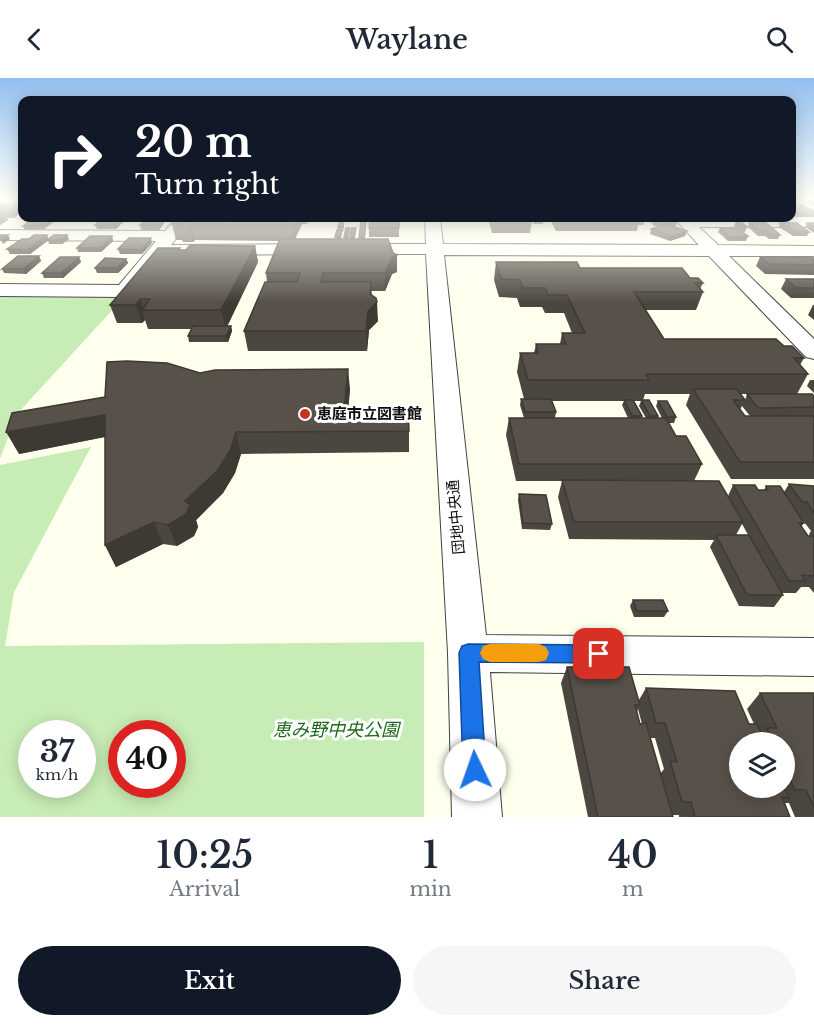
<!DOCTYPE html>
<meta charset="utf-8">
<style>
:root{--surface:#fff;--page:#f6f6f7;--text:#1f2937;--muted:#747a83;--accent:#111827}
body{margin:0;font-family:"Libre Baskerville","Noto Sans JP",serif;background:var(--page);color:var(--text);height:100vh;display:flex;flex-direction:column;font-size:22px;white-space:nowrap}
*{box-sizing:border-box;margin:0}
p{font-size:20px;color:var(--muted)}
.icon{flex:none;width:33px;height:33px;fill:none;stroke:currentColor;stroke-width:2;stroke-linecap:round;stroke-linejoin:round}
.map{position:relative;height:739px;overflow:hidden}
.side{display:flex;flex-direction:column;background:var(--surface);flex:1}
.side>*{flex:none}
.banner{position:absolute;left:18px;top:18px;width:778px;height:126px;border-radius:12px;box-shadow:0 3px 15px #0003;background:#111827;color:#fff;overflow:hidden}
.controls{position:absolute;left:729px;top:654px;display:grid;gap:12px}
.controls a{display:grid;place-items:center;width:66px;height:66px;border-radius:50%;background:var(--surface);box-shadow:0 3px 15px #0003;font-size:30px}
.speed{position:absolute;left:18px;top:642px;display:flex;gap:12px;font-size:30px;font-weight:700;text-align:center}
.speed>*{display:grid;place-content:center;width:78px;height:78px;border-radius:50%;background:var(--surface);box-shadow:0 3px 15px #0003;line-height:1}
.speed small{font-size:15px;font-weight:400}
.speed .limit{border:9px solid #d22;background:#fff;color:#111}
.pin{position:absolute;display:grid;place-items:center;width:51px;height:51px;color:#fff;margin:-26px;border-radius:12px;box-shadow:0 3px 9px #0006}
.me{position:absolute;width:66px;margin:-33px;rotate:357deg;stroke-linejoin:round;filter:drop-shadow(0 0 4px #0008)}
.turn{display:flex;align-items:center;gap:21px;height:126px;padding:0 18px;font-size:27px}
.turn .icon{width:78px;height:78px;stroke-width:2.5}
.turn b{display:block;font-size:42px;line-height:51px}
.eta{display:flex;justify-content:space-evenly;align-items:center;height:102px;text-align:center}
.eta b{font-size:36px;font-weight:600;line-height:42px}
.action{display:flex;gap:12px;margin-top:auto;padding:12px 18px}
.action a{flex:1;height:69px;border-radius:36px;background:var(--accent);color:#fff;font-size:24px;font-weight:600;line-height:69px;text-align:center}
.action a+a{background:var(--page);color:var(--text)}
header{display:flex;justify-content:space-between;align-items:center;height:78px;padding:0 18px;background:var(--surface);font-size:27px;font-weight:600}
.map>svg:first-child{display:block}
.green{fill:#c8ecb5;fill-rule:evenodd}
.lines{fill:none;stroke-linecap:round;stroke-linejoin:round}
.minor-casing{stroke:#414141;stroke-width:2}
.minor{fill:#fff;fill-rule:evenodd}
.wall{fill:#4b463f;fill-rule:evenodd}
.shaded-wall{fill:#3d3933}
.building{fill:#575149;stroke:#3d3933;stroke-width:1.5}
.route{fill:#1a73e8;stroke:#114b97;stroke-width:1.5}
.slow{fill:#f59e0b}
.poi-dot{fill:#c7341d;stroke:#fff;stroke-width:2}
.labels{text-anchor:middle;stroke-width:6;stroke-linejoin:round;paint-order:stroke}
.poi-label{font-size:15px;font-weight:bold;fill:#0e0e0e;stroke:#fff;text-anchor:start}
.street-label{font-size:15px;fill:#0e0e0e;stroke:#fff}
.near-park-label{font-size:18px;font-style:italic;fill:#1c6a1a;stroke:#fff}
</style>
<header><svg class="icon" aria-label="back" viewBox="0 0 24 24"><path d="M15 5l-7 7 7 7"/></svg>Waylane<svg class="icon" aria-label="search" viewBox="0 0 24 24"><circle cx="10" cy="10" r="6"/><path d="M15 15l6 6"/></svg></header>
<div class="map">
<svg width="814" height="739" viewBox="0 0 814 739">
<rect width="100%" height="100%" fill="#ffe"/>
<g class="green">
<path d="M0 216H127L17 336 0 381Z"/>
<path d="M91 369 14 514 5 568 424 564V739H0V387ZM32 656H82V706H32ZM122 656H172V706H122Z"/>
</g>
<g class="lines">
<g class="minor-casing">
<g id="minor">
<path d="M792 139H814V149H699L718 167 814 168V178H729L814 261V281L806 279 709 178 444 177 486 557 814 560V598L490 594 502 739H452L448 575 426 176H354L348 175 345 171 348 167 354 166H426L425 140H440L443 166 699 167 674 140Z"/>
<path d="M176 140H192L171 167 314 166 320 167 323 171 320 175 314 176 163 177 131 217 124 219 0 218V206L119 207 156 163 0 162V152L165 153Z"/>
</g>
</g>
<use href="#minor" class="minor"/>
</g>
<g class="wall">
<path d="M22 121V133L14 140H6L8 142 0 147V124L4 128 15 127 14 126Z"/>
<path d="M792 121 798 123 796 126 814 133V139H794L792 138Z"/>
<path d="M803 121H814V128Z"/>
<path d="M78 140H98L97 141H87V144H79Z"/>
<path d="M103 140H124L125 142 116 151H97L95 147Z"/>
<path d="M148 140H170L168 141H163L164 145 159 152H141L140 147Z"/>
<path d="M177 140H310L307 146H302L295 161H336L338 149 344 142V147L343 154H342L341 161H345L344 159 350 154 348 161H350V159L356 150 355 161H359L361 143 366 147 365 161 397 177V194L392 196 385 213H371L378 243 369 252 367 273H248L244 253 267 204 266 195 280 163 195 162 193 164H183L182 162H176L172 146Z"/>
<path d="M399 140V159H369V150Z"/>
<path d="M488 140H544L543 146H534L532 143 530 155H492Z"/>
<path d="M549 140H673L677 144 676 148H672L687 153 685 158 670 163 650 156 651 151 660 148H654L649 142V140L645 141 643 147H638L637 153H556Z"/>
<path d="M56 142 44 151 25 152 23 148Z"/>
<path d="M736 143 747 149 745 154H742L748 158 746 163H728L718 154 720 150H736L734 148Z"/>
<path d="M749 144 780 157 778 161H769L765 158H758L748 149Z"/>
<path d="M780 145 809 154 807 158H793L779 149Z"/>
<path d="M807 145H814V155L805 149Z"/>
<path d="M112 158 113 163 101 174H78L77 170Z"/>
<path d="M48 161H69L62 166H49L48 162 30 176H10L7 171Z"/>
<path d="M152 165 142 176H120L118 171Z"/>
<path d="M255 168 258 184 227 248H231L232 253 228 264H189L188 258 192 251H148L145 242 142 245H117L110 227 181 172Z"/>
<path d="M39 178 41 183 26 196 4 195 2 191Z"/>
<path d="M79 179 81 184 63 200H44L42 195Z"/>
<path d="M760 179 814 181V197L765 196 756 188Z"/>
<path d="M126 181 128 185 118 195H97L95 190Z"/>
<path d="M496 184 580 190 690 200 703 205 700 211 703 214 696 232H646L664 261 784 268 804 280 800 287 808 296 797 316 814 318V401H731L686 327 690 316H645L643 322 658 338V340H662L656 328 658 323 676 339 674 345H668L676 358 702 386 694 403 728 418 733 407 758 412H764L766 408 784 414 789 406 814 408V515L809 509H801L796 515H782L783 517 774 529 739 528 710 469 714 462 569 461 558 419 562 403H516L506 357 509 340H524L520 327 521 321H524L517 294 520 275H534L536 266H560L562 255H572L564 235H545L542 229H520L517 220 499 219 494 202ZM741 316H762H747L745 322ZM552 323H624L622 327 628 340H555L556 334ZM633 323H641L639 328 646 340H641L642 338ZM742 328 750 338H745L740 332ZM798 436 811 453 809 456 810 458H808L801 449 804 445ZM742 446 751 462 736 457Z"/>
<path d="M786 201H814V220H791L781 211Z"/>
<path d="M813 227H814V242L808 237Z"/>
<path d="M200 295 350 311 348 334 409 353V374L241 376 235 395 223 415 196 442 198 449 194 458 177 468 163 466 116 489 105 467V359L19 376 105 319Z"/>
<path d="M810 302H814V315L807 308Z"/>
<path d="M519 416 552 446 550 452 522 451 518 422Z"/>
<path d="M633 522 668 533 664 539H634L630 528Z"/>
<path d="M567 589 639 622 646 610 749 646H754L747 631 760 615H814V739H795L789 725H784L790 739H679V737H673V739H588L561 605ZM638 631 642 646H640L637 634ZM650 660H655L664 691 660 696ZM740 664H784V710Z"/>
</g>
<g class="shaded-wall">
<path d="M3 124 5 128 0 131V126Z"/>
<path d="M22 128V133L14 140 12 135Z"/>
<path d="M6 138 8 142 0 147V142Z"/>
<path d="M53 140H55L56 142 44 151 43 147Z"/>
<path d="M121 140H124L125 142 116 151 114 147Z"/>
<path d="M296 140H301L302 146 294 163 292 147Z"/>
<path d="M163 141 164 145 159 152 158 147Z"/>
<path d="M191 146 195 162 193 164 189 148Z"/>
<path d="M687 153 685 158 670 163 671 159Z"/>
<path d="M8 157 10 161 3 166 1 161Z"/>
<path d="M47 157 49 162 30 176 28 172Z"/>
<path d="M67 157 69 161 62 166 61 162Z"/>
<path d="M112 158 113 163 101 174 100 170Z"/>
<path d="M151 160 152 165 142 176 141 172Z"/>
<path d="M255 168 258 184 226 251 221 232Z"/>
<path d="M397 177V194L392 196 385 213V195L392 179Z"/>
<path d="M39 178 41 183 26 196 23 191Z"/>
<path d="M79 179 81 184 63 200 61 195Z"/>
<path d="M126 181 128 185 118 195 117 190Z"/>
<path d="M371 204 372 222 377 224 378 243 369 252 367 273 366 253Z"/>
<path d="M140 221 144 232H142L145 242 142 245 136 227Z"/>
<path d="M231 248 232 253 228 264 226 258Z"/>
<path d="M348 291 350 311 346 355 344 334Z"/>
<path d="M105 337 114 357 19 376 6 354Z"/>
<path d="M236 354 241 376 235 395 223 415 196 442 198 449 194 458 177 468 168 447Z"/>
<path d="M154 444 163 466 116 489 105 467Z"/>
</g>
<g class="building">
<path d="M21 121H22V126H14Z"/>
<path d="M792 126H799L814 133V135H796L792 132Z"/>
<path d="M5 127H22V128L12 135H0V131Z"/>
<path d="M35 140H53L43 147 23 148Z"/>
<path d="M103 140H121L114 147H95Z"/>
<path d="M148 140H158L157 141H163L158 147H140Z"/>
<path d="M177 140H296L292 147 191 146 189 148H179L181 146H172Z"/>
<path d="M370 140H399V150H369Z"/>
<path d="M493 140H531L532 142H494Z"/>
<path d="M558 140H639L640 141H558Z"/>
<path d="M652 140H673L677 144H655Z"/>
<path d="M340 142H344L343 149H338Z"/>
<path d="M361 143H366L364 160H359Z"/>
<path d="M736 143H740L747 149H742Z"/>
<path d="M749 144H765L780 157 770 156 767 153H760Z"/>
<path d="M780 145H797L809 154H795Z"/>
<path d="M807 145H814V149Z"/>
<path d="M666 146 687 153 671 159 651 151Z"/>
<path d="M346 150H350L348 159H344Z"/>
<path d="M352 150H356L354 159H350Z"/>
<path d="M720 150H737L748 158 730 159Z"/>
<path d="M337 152H342L340 159H335Z"/>
<path d="M0 157H8L1 161H0Z"/>
<path d="M34 157H47L28 172 7 171 22 161H29Z"/>
<path d="M54 157H67L61 162H47Z"/>
<path d="M90 158H112L100 170H77Z"/>
<path d="M129 160H151L141 172 118 171Z"/>
<path d="M280 161H388L393 175 397 177 392 179 385 195H323L321 204H371L370 216 376 220 377 224 368 233 366 253H244L265 204H297L300 195H266Z"/>
<path d="M190 167 255 168 221 232H142L150 221H140L136 227H110L158 170H180L178 172H186Z"/>
<path d="M18 178H39L23 191H2Z"/>
<path d="M60 179H79L61 195H42Z"/>
<path d="M760 179H812L814 181V187L769 186Z"/>
<path d="M105 180 126 181 117 190H95Z"/>
<path d="M496 184H577L580 190H682L690 200H698L703 205H695L703 214H634L664 261H776L784 268H792L804 280H794L808 296H646L649 302H528L520 275H538L536 266H566L562 255H585L567 217H548L545 210H523L520 202 501 201Z"/>
<path d="M786 201H814V210H796Z"/>
<path d="M193 248H231L226 258H188Z"/>
<path d="M127 283 167 285 200 295 215 292 348 291 344 334H408L409 353 236 354 230 373 217 393 185 423 190 427 186 436 168 447 154 444 105 467V337L6 354 12 335 105 319 107 284Z"/>
<path d="M693 311H737L745 322H733L745 338H814V384H740Z"/>
<path d="M747 316H812L814 318V329L758 330Z"/>
<path d="M521 321H551L556 334H525Z"/>
<path d="M624 322H633L642 338H632Z"/>
<path d="M641 322H649L658 338H650Z"/>
<path d="M658 323H667L676 339H667Z"/>
<path d="M509 340H666L676 358H686L702 386H519Z"/>
<path d="M562 402 719 403 743 444H574Z"/>
<path d="M789 406 814 408V435L807 424H802Z"/>
<path d="M733 407H755L758 412H768L766 408H780L804 445H799L808 458H813L814 459V498L802 497 805 503H789Z"/>
<path d="M519 416 546 417 552 446 523 445Z"/>
<path d="M716 457H749L783 517H747Z"/>
<path d="M633 522H663L668 533H637Z"/>
<path d="M567 589H629L640 627H635L640 646 646 645 673 739H598Z"/>
<path d="M646 610 735 613 749 646H757L765 664H740V710H784L789 720 782 719 790 739H695L691 724H682L670 683 677 684 665 645H656Z"/>
<path d="M760 615H814V729L806 712H795L784 689V664H773L767 650H777Z"/>
</g>
<linearGradient id="sky" x2="0" y2="1"><stop stop-color="#91bfef"/><stop offset="0.54" stop-color="#fffff7"/><stop offset="1" stop-color="#fffff7" stop-opacity="0"/></linearGradient>
<rect width="814" height="225" fill="url(#sky)"/>
<path class="route" d="M468 566 599 567 605 570 608 576 605 582 599 585 479 584 486 692 483 700 475 703 467 700 463 692 459 575 462 568Z"/>
<path class="slow" d="M490 566H539L546 569 549 575 546 582 539 584H490L483 581 480 575 483 568Z"/>
<circle class="poi-dot" cx="305" cy="336" r="6"/>
<g class="labels">
<g class="poi-label">
<text x="317" y="341">恵庭市立図書館</text>
</g>
<g class="street-label">
<text transform="translate(456 439) rotate(-95)" y="5">団地中央通</text>
</g>
<g class="near-park-label">
<text x="336" y="658">恵み野中央公園</text>
</g>
</g>
</svg>
<div class="controls">
<a><svg class="icon" aria-label="layers" viewBox="0 0 24 24"><path d="M12 4l9 5-9 5-9-5zM3 14l9 5 9-5"/></svg></a>
</div>
<div class="speed"><div>37<small>km/h</small></div><div class="limit">40</div></div>
<div class="pin" style="left:599px;top:576px;background:#d93025"><svg class="icon" aria-label="arrive" viewBox="0 0 24 24"><path d="M6 21V4h12l-3 4 3 4H6"/></svg></div>
<svg class="me" style="left:475px;top:692px" viewBox="-20 -20 40 40"><circle r="19" fill="#fff"/><path d="M0-13L10 11 0 6-10 11z" fill="#1a73e8"/></svg>
<div class="banner">
<div class="turn"><svg class="icon" aria-label="right" viewBox="0 0 24 24"><path d="M7 20v-9h11M14 6l5 5-5 5"/></svg><div><b>20 m</b>Turn right</div></div>
</div>
</div>
<section class="side">
<div class="eta">
<div><b>10:25</b><p>Arrival</p></div>
<div><b>1</b><p>min</p></div>
<div><b>40</b><p>m</p></div>
</div>
<div class="action"><a>Exit</a><a>Share</a></div>
</section>
